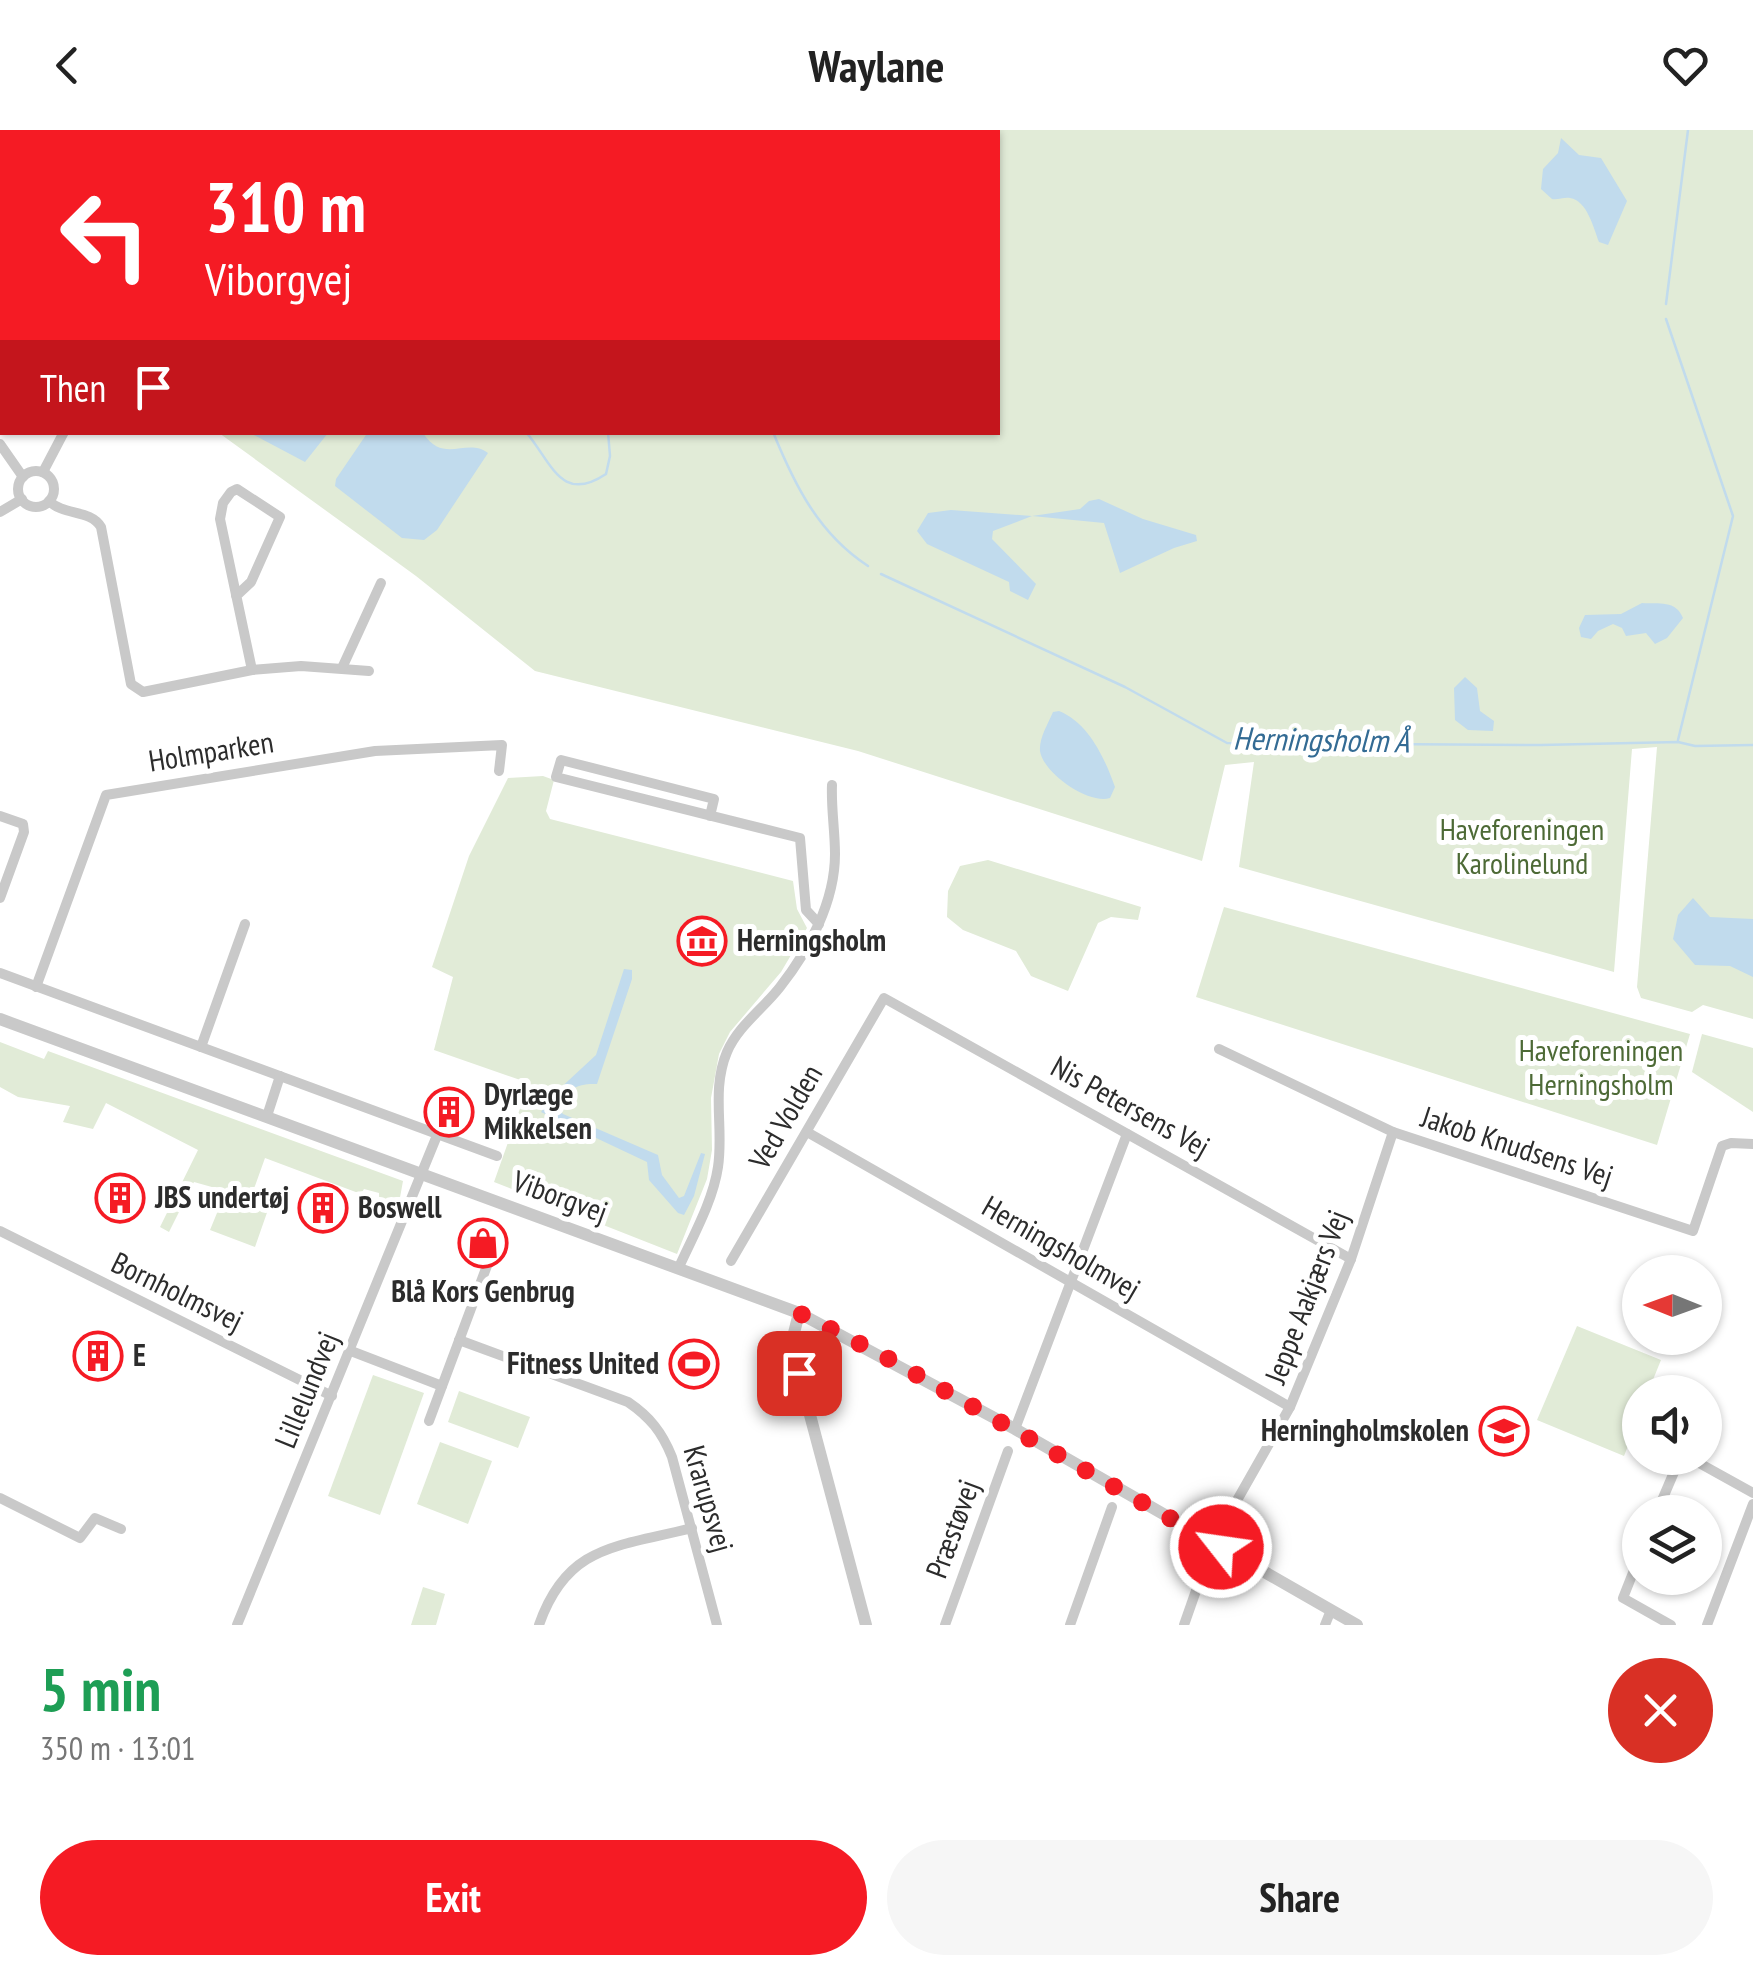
<!DOCTYPE html>
<meta charset="utf-8">
<style>
:root{--surface:#fff;--page:#f6f6f6;--text:#222;--muted:#767676;--accent:#f51b24}
body{margin:0;font-family:"PT Sans Narrow",sans-serif;background:var(--page);color:var(--text);height:100vh;display:flex;flex-direction:column;font-size:38px;white-space:nowrap}
*{box-sizing:border-box;margin:0}
p{font-size:32px;color:var(--muted)}
.icon{flex:none;width:55px;height:55px;fill:none;stroke:currentColor;stroke-width:2;stroke-linecap:round;stroke-linejoin:round}
.map{position:relative;height:1495px;overflow:hidden}
.details{display:flex;flex-direction:column;background:var(--surface);flex:1}
.details>*{flex:none}
.hud{position:absolute;left:0px;top:0px;width:1000px;height:305px;box-shadow:0 2px 8px #0004;background:#f51b24;color:#fff;overflow:hidden}
.needle{width:65px;rotate:271deg}
.fabs{position:absolute;left:1622px;top:1125px;display:grid;gap:20px}
.fabs a{display:grid;place-items:center;width:100px;height:100px;border-radius:50%;background:var(--surface);box-shadow:0 2px 8px #0004;font-size:50px}
.pin{position:absolute;display:grid;place-items:center;width:85px;height:85px;color:#fff;margin:-42px;border-radius:20px;box-shadow:0 5px 15px #0006}
.me{position:absolute;width:110px;margin:-55px;rotate:300deg;stroke-linejoin:round;filter:drop-shadow(0 0 8px #0008)}
.turn{display:flex;align-items:center;gap:35px;height:210px;padding:0 40px;font-size:45px}
.turn .icon{width:130px;height:130px;stroke-width:2.5}
.turn b{display:block;font-size:70px;line-height:85px}
.then{display:flex;align-items:center;height:95px;padding:0 40px;background:#0003;gap:20px;font-size:38px}
.round{display:grid;place-items:center;flex:none;width:105px;height:105px;border-radius:52px;background:var(--page)}
.head{display:flex;align-items:center;justify-content:space-between;height:170px;padding:0 40px}
h1{font-size:60px;font-weight:600;line-height:75px;color:#1e9e55}
.cta{display:flex;gap:20px;margin-top:auto;padding:20px 40px}
.cta a{flex:1;height:115px;border-radius:60px;background:var(--accent);color:#fff;font-size:40px;font-weight:600;line-height:115px;text-align:center}
.cta a+a{background:var(--page);color:var(--text)}
header{display:flex;justify-content:space-between;align-items:center;height:130px;padding:0 40px;background:var(--surface);font-size:45px;font-weight:600}
.map>svg:first-child{display:block}
.green{fill:#e1ebd7}
.water{fill:#c1dbed}
.lines{fill:none;stroke-linecap:round;stroke-linejoin:round}
.stream{stroke:#c1dbed;stroke-width:2.5}
.minor{stroke:#c9c9c9;stroke-width:10}
.tertiary{stroke:#c9c9c9;stroke-width:12}
.route{stroke:#f51b24;stroke-width:18;stroke-dasharray:0 32.4}
.labels{text-anchor:middle;stroke-width:10;stroke-linejoin:round;paint-order:stroke}
.street-label{font-size:30px;fill:#2c2c2c;stroke:#fff}
.park-label{font-size:30px;fill:#4d6a36;stroke:#fff}
.poi-label{font-size:30px;font-weight:bold;fill:#2c2c2c;stroke:#fff;text-anchor:start}
.water-label{font-size:32px;font-style:italic;fill:#336b94;stroke:#fff}
</style>
<header><svg class="icon" aria-label="back" viewBox="0 0 24 24"><path d="M15 5l-7 7 7 7"/></svg>Waylane<svg class="icon" aria-label="heart" viewBox="0 0 24 24"><path d="M12 20l-8-8c-3-5 5-10 8-4 3-6 11-1 8 4z"/></svg></header>
<div class="map">
<svg width="1753" height="1495" viewBox="0 0 1753 1495">
<rect width="100%" height="100%" fill="#fff"/>
<g class="green">
<path d="M0 0H123L2 2V161Z"/>
<path d="M138 0H1753V889L1703 875 1692 882 1641 868 1637 857 1657 617 1632 619 1614 842 1239 737 1254 632 1225 635 1202 731 858 621 535 541 416 446 219 303 998 302V2H138Z"/>
<path d="M543 646 554 650 546 681 550 689 793 751 797 779 807 798 781 842 730 902 719 924 711 968 712 1020 707 1049 677 1124 494 1052 529 953 434 920 453 847 432 837 469 726 508 648Z"/>
<path d="M988 730 1141 777 1138 790 1111 787 1098 793 1068 861 1031 846 1016 821 963 800 947 787 948 761 960 736Z"/>
<path d="M1224 777 1690 904 1657 1015 1196 867Z"/>
<path d="M1702 904 1753 918V982L1692 942Z"/>
<path d="M0 912 44 929 48 921 403 1051 399 1073H379V1063L364 1059 361 1064 265 1028 251 1067 270 1074 255 1117 210 1100 226 1061 194 1052 169 1102 160 1097 198 1020 106 973 93 999 63 992 70 976 18 967 0 957Z"/>
<path d="M1577 1196 1661 1230 1648 1262H1640V1285L1624 1326 1537 1290Z"/>
<path d="M373 1245 424 1263 380 1385 328 1366Z"/>
<path d="M459 1261 530 1287 518 1318 448 1292Z"/>
<path d="M440 1312 492 1331 468 1394 417 1374Z"/>
<path d="M423 1457 445 1464 436 1495H411Z"/>
</g>
<g class="water">
<path d="M1561 8 1579 25 1601 28 1627 71 1608 115 1599 112C1594 99 1587 70 1570 68 1564 67 1558 70 1552 69L1541 59 1543 39 1558 23Z"/>
<path d="M368 302 423 303C444 335 466 307 488 323L437 400 424 410 402 408 335 356 336 349Z"/>
<path d="M250 303H328L305 332Z"/>
<path d="M1099 369 1143 389 1196 405 1197 411 1174 418 1120 443 1104 393 1032 386 993 401 992 409 1036 454 1028 470 1010 461 1009 452 927 414 917 401 928 383 951 380 1032 386 1080 379 1089 371Z"/>
<path d="M1642 473C1659 474 1676 470 1683 488L1667 508 1655 514 1646 503 1626 506 1622 498 1613 494 1598 501 1591 509 1581 507 1579 498 1585 485 1621 484Z"/>
<path d="M1465 547 1477 558 1480 581 1494 591 1493 601 1468 600 1455 590 1454 558Z"/>
<path d="M1059 581C1089 593 1105 629 1115 657L1110 668C1089 675 1043 643 1040 621 1039 608 1048 594 1053 582Z"/>
<path d="M1693 768 1710 787 1753 789V847L1730 836 1695 835 1673 809 1678 785Z"/>
<path d="M624 839 632 840V849L597 954C578 953 566 959 557 977L563 984 658 1025 662 1045 679 1068 684 1066 701 1023 705 1024 694 1066 684 1085 678 1083 649 1050 647 1032 541 982 555 963 596 925Z"/>
</g>
<g class="lines">
<g class="stream">
<path d="M305 0 311 2"/>
<path d="M152 2V0"/>
<path d="M320 2 328 0"/>
<path d="M0 97H2"/>
<path d="M1666 174 1688 0"/>
<path d="M1666 189 1733 386 1678 610"/>
<path d="M526 302C552 333 561 374 606 344L610 326 608 302"/>
<path d="M773 302C795 356 819 404 868 436"/>
<path d="M881 444 1125 557 1227 613 1541 615 1678 612 1695 616 1753 615"/>
</g>
<g class="minor">
<path d="M0 314 23 347"/>
<circle cx="36" cy="359" r="18"/>
<path d="M43 342 64 302"/>
<path d="M49 371C64 386 90 379 101 397L131 554 143 562 252 540 301 536 369 541"/>
<path d="M0 382 22 369"/>
<path d="M236 466 251 452 280 387 237 359 231 362 223 373 220 389 252 540"/>
<path d="M342 538 381 453"/>
<path d="M0 686 23 694 24 702 0 768"/>
<path d="M710 686 714 669 561 630 556 647 800 708 806 780 819 794"/>
<path d="M0 843 497 1026"/>
<path d="M36 857 106 665 375 621 502 615 499 641"/>
<path d="M201 917 245 794"/>
<path d="M1219 919 1393 1002 1693 1101 1722 1016 1731 1013 1753 1014"/>
<path d="M267 986 280 946"/>
<path d="M807 1002 1290 1277"/>
<path d="M0 1101 332 1266"/>
<path d="M731 1131 884 868 1351 1129"/>
<path d="M679 1137C693 1106 713 1071 718 1037 724 998 711 960 727 922 738 896 763 879 780 857 809 820 835 772 835 724 835 701 831 678 832 655"/>
<path d="M459 1210 628 1272C650 1287 662 1302 672 1327L717 1495"/>
<path d="M351 1221 442 1256"/>
<path d="M429 1291 488 1133"/>
<path d="M1015 1299 1127 1004"/>
<path d="M1690 1328 1753 1363"/>
<path d="M0 1368 80 1408 95 1388 121 1399"/>
<path d="M1657 1382 1680 1328"/>
<path d="M1223 1395 1290 1277 1351 1129 1393 1002"/>
<path d="M1640 1425 1623 1468 1671 1495"/>
<path d="M237 1495 438 1003"/>
<path d="M539 1495C567 1414 618 1417 692 1398"/>
<path d="M945 1495 1008 1321"/>
<path d="M1070 1495 1112 1377"/>
<path d="M1184 1495 1205 1435"/>
<path d="M1325 1495 1331 1480"/>
<path d="M1707 1495 1753 1374"/>
</g>
<g class="tertiary">
<path d="M0 889 799 1183 1015 1299 1357 1495"/>
<path d="M799 1183 792 1211 794 1225 866 1495"/>
</g>
</g>
<g class="lines">
<path class="route" d="M799 1243 792 1211 799 1183 880 1224 1221 1417"/>
</g>
<defs>
<g id="museum-ring" transform="scale(2.5)"><circle r="9.5" fill="#fff" stroke="#f51b24" stroke-width="1.5"/><path d="M0-6L6-3V-2H-6V-3ZM-5-1h2V3h-2ZM-1-1h2V3h-2ZM3-1h2V3H3ZM-6 4H6V6H-6Z" fill="#f51b24"/></g>
<g id="building-ring" transform="scale(2.5)"><circle r="9.5" fill="#fff" stroke="#f51b24" stroke-width="1.5"/><path d="M-4-6H4V6H1V3H-1V6H-4ZM-2.5-4.3h1.7v1.8h-1.7ZM.8-4.3h1.7v1.8H.8ZM-2.5-1h1.7V.8h-1.7ZM.8-1h1.7V.8H.8Z" fill="#f51b24"/></g>
<g id="shop-ring" transform="scale(2.5)"><circle r="9.5" fill="#fff" stroke="#f51b24" stroke-width="1.5"/><path d="M-5-2.5h2.3a2.7 3.5 0 0 1 5.4 0H5L5.5 6h-11ZM-1.5-2.5h3a1.5 2.3 0 0 0-3 0Z" fill="#f51b24"/></g>
<g id="stadium-ring" transform="scale(2.5)"><circle r="9.5" fill="#fff" stroke="#f51b24" stroke-width="1.5"/><path d="M0-5a6.5 5 0 1 0 0 10a6.5 5 0 1 0 0-10ZM-3.5-1.8h7v3.6h-7Z" fill="#f51b24"/></g>
<g id="school-ring" transform="scale(2.5)"><circle r="9.5" fill="#fff" stroke="#f51b24" stroke-width="1.5"/><path d="M0-5L7-2L0 1L-7-2ZM-4 1L0 2.5L4 1V4Q0 6-4 4Z" fill="#f51b24"/></g>
</defs>
<g fill-rule="evenodd">
<use href="#museum-ring" x="702" y="811"/>
<use href="#building-ring" x="449" y="982"/>
<use href="#building-ring" x="120" y="1068"/>
<use href="#building-ring" x="323" y="1078"/>
<use href="#shop-ring" x="483" y="1113"/>
<use href="#building-ring" x="98" y="1226"/>
<use href="#stadium-ring" x="694" y="1234"/>
<use href="#school-ring" x="1504" y="1301"/>
</g>
<g class="labels">
<g class="street-label">
<text transform="translate(211 622) rotate(-9)" y="10">Holmparken</text>
<text transform="translate(1130 977) rotate(29)" y="10">Nis Petersens Vej</text>
<text transform="translate(786 987) rotate(-60)" y="10">Ved Volden</text>
<text transform="translate(1517 1017) rotate(18)" y="10">Jakob Knudsens Vej</text>
<text transform="translate(560 1067) rotate(20)" y="10">Viborgvej</text>
<text transform="translate(1061 1118) rotate(30)" y="10">Herningsholmvej</text>
<text transform="translate(177 1162) rotate(26)" y="10">Bornholmsvej</text>
<text transform="translate(1307 1167) rotate(-69)" y="10">Jeppe Aakjærs Vej</text>
<text transform="translate(307 1260) rotate(-68)" y="10">Lillelundvej</text>
<text transform="translate(708 1369) rotate(74)" y="10">Krarupsvej</text>
<text transform="translate(953 1399) rotate(-70)" y="10">Præstøvej</text>
</g>
<g class="park-label">
<text x="1522" y="710">Haveforeningen<tspan x="1522" dy="34">Karolinelund</tspan></text>
<text x="1601" y="931">Haveforeningen<tspan x="1601" dy="34">Herningsholm</tspan></text>
</g>
<g class="poi-label">
<text x="737" y="821">Herningsholm</text>
<text x="484" y="975">Dyrlæge<tspan x="484" dy="34">Mikkelsen</tspan></text>
<text x="155" y="1078">JBS undertøj</text>
<text x="358" y="1088">Boswell</text>
<text x="483" y="1172" text-anchor="middle">Blå Kors Genbrug</text>
<text x="133" y="1236">E</text>
<text x="659" y="1244" text-anchor="end">Fitness United</text>
<text x="1469" y="1311" text-anchor="end">Herningholmskolen</text>
</g>
<g class="water-label">
<text transform="translate(1321 610) rotate(1)" y="11">Herningsholm Å</text>
</g>
</g>
</svg>
<div class="fabs">
<a><svg class="needle" viewBox="-14 -14 28 28"><path d="M0-13l5 13h-10z" fill="#e53935"/><path d="M0 13l5-13h-10z" fill="#767676"/></svg></a>
<a><svg class="icon" aria-label="sound" viewBox="0 0 24 24"><path d="M4 9h4l5-4v14l-5-4H4zM17 9q2 3 0 6"/></svg></a>
<a><svg class="icon" aria-label="layers" viewBox="0 0 24 24"><path d="M12 4l9 5-9 5-9-5zM3 14l9 5 9-5"/></svg></a>
</div>
<div class="pin" style="left:799px;top:1243px;background:#d93025"><svg class="icon" aria-label="arrive" viewBox="0 0 24 24"><path d="M6 21V4h12l-3 4 3 4H6"/></svg></div>
<svg class="me" style="left:1221px;top:1417px" viewBox="-20 -20 40 40"><circle r="17" fill="#f51b24" stroke="#fff" stroke-width="3"/><path d="M0-11L8 9 0 5-8 9z" fill="#fff"/></svg>
<div class="hud">
<div class="turn"><svg class="icon" aria-label="left" viewBox="0 0 24 24"><path d="M17 20v-9H6M10 6l-5 5 5 5"/></svg><div><b>310 m</b>Viborgvej</div></div>
<div class="then">Then<svg class="icon" aria-label="arrive" viewBox="0 0 24 24"><path d="M6 21V4h12l-3 4 3 4H6"/></svg></div>
</div>
</div>
<section class="details">
<div class="head"><div><h1>5 min</h1><p>350 m · 13:01</p></div><a class="round" style="background:#d93025;color:#fff"><svg class="icon" aria-label="close" viewBox="0 0 24 24"><path d="M6 6l12 12M18 6L6 18"/></svg></a></div>
<div class="cta"><a>Exit</a><a>Share</a></div>
</section>
